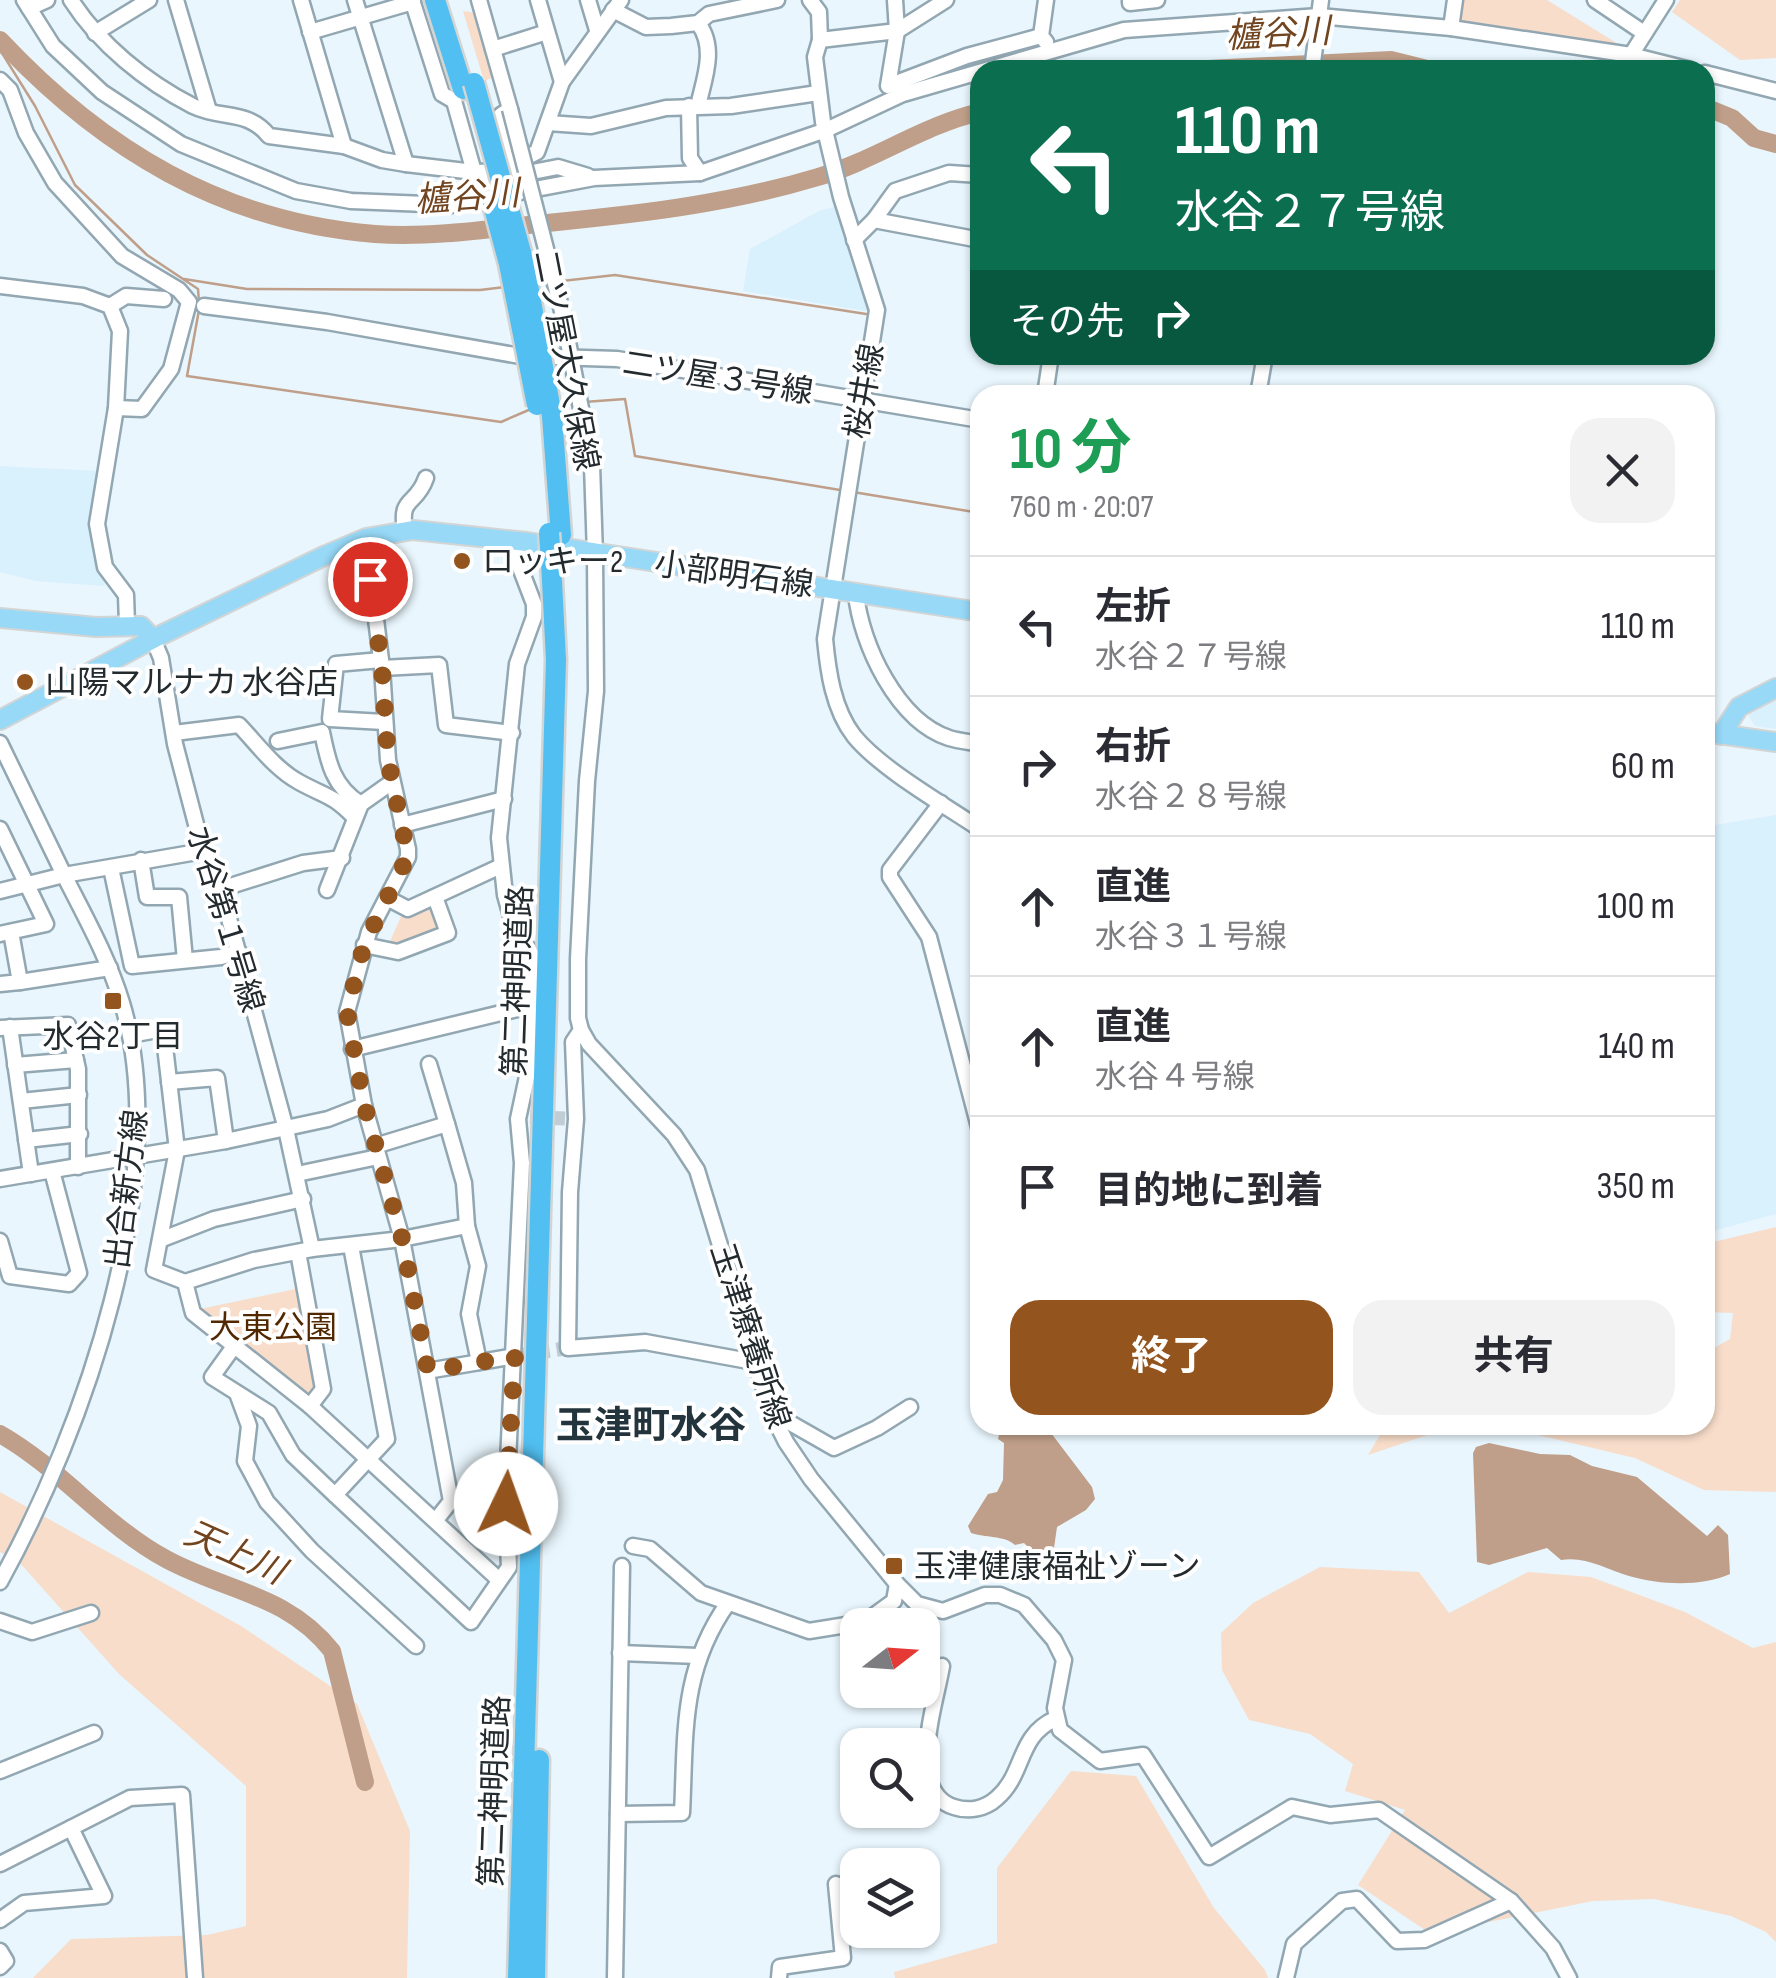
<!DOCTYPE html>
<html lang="ja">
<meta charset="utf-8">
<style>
:root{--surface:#fff;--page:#f2f2f3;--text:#2b2b33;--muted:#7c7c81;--line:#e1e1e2;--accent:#94541e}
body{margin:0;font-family:"Sofia Sans Condensed","Noto Sans JP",sans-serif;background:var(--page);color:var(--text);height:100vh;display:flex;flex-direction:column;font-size:38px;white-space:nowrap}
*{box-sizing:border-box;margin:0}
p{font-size:32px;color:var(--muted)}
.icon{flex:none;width:55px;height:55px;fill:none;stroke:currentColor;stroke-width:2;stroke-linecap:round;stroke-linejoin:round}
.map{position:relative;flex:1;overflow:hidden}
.panel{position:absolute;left:970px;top:385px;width:745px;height:1050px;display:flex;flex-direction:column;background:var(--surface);border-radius:30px;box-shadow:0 2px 8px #0004}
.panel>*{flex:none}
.guide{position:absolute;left:970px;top:60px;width:745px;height:305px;border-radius:30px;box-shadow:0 2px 8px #0004;background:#0b6e4f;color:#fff;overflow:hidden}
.needle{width:65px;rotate:73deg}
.controls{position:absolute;left:840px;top:1608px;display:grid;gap:20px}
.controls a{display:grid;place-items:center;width:100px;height:100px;border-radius:20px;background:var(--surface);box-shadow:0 2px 8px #0004;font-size:50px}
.pin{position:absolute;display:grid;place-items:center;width:85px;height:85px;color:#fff;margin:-42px;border:5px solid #fff;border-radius:50%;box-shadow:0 2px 10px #0007}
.me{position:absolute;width:110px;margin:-55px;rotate:3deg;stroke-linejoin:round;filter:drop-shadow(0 0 8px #0008)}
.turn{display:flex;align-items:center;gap:35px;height:210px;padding:0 40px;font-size:45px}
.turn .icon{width:130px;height:130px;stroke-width:2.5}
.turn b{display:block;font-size:70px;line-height:85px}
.then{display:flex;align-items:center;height:95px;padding:0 40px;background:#0003;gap:20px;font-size:38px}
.round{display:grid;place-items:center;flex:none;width:105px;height:105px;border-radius:30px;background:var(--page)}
.head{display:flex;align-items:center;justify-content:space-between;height:170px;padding:0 40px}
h1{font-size:60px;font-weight:700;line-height:75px;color:#1e9e55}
.button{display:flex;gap:20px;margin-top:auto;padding:20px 40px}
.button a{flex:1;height:115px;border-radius:30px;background:var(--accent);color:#fff;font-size:40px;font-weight:700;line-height:115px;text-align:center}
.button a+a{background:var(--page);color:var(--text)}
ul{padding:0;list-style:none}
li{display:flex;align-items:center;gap:30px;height:140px;padding:0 40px;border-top:2px solid var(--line)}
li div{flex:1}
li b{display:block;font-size:38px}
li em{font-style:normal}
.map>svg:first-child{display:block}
.built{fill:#d9f0fd}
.green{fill:#f8ddca}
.water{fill:#bf9f89}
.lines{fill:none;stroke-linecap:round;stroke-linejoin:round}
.stream{stroke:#bf9f89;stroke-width:2.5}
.river{stroke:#bf9f89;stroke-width:18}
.minor-tunnel{stroke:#c1cdd4;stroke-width:14;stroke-dasharray:14 7;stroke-linecap:butt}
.minor-casing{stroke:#92a7b2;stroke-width:19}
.major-casing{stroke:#d3d5d5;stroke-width:22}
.highway-casing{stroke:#d3d5d5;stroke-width:25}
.minor{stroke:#fff;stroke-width:14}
.major{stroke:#97d9f7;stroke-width:18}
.highway{stroke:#51bff1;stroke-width:20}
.minor-bridge-casing{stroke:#92a7b2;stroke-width:19;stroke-linecap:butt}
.highway-bridge-casing{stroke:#d3d5d5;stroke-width:25;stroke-linecap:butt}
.minor-bridge{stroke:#fff;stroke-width:14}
.highway-bridge{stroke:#51bff1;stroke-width:20}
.route{stroke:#94541e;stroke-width:18;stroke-dasharray:0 32.4}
.poi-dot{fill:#94541e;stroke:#fff;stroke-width:4}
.labels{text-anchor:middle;stroke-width:8;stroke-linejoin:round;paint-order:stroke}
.street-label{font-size:32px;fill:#232b2f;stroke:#fff}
.poi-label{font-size:32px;fill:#232b2f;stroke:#fff;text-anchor:start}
.park-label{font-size:32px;fill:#522800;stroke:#fff}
.water-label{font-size:35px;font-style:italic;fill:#724521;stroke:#fff}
.quarter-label{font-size:38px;font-weight:bold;fill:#23343d;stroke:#fff}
</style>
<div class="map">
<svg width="1776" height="1978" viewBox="0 0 1776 1978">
<rect width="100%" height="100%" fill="#e9f6fd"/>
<g class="built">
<path d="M841 205 872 312 743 291 750 249 819 211Z"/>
<path d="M0 466 97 471 92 529 105 586 36 581 0 572Z"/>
<path d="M1776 699V729L1755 726 1748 715Z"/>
<path d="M1776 815V1214L1705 1233V823L1715 825Z"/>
</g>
<g class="green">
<path d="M1463 0H1547L1623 47 1465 24 1461 20Z"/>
<path d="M1680 0H1776V58L1740 60 1672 12Z"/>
<path d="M463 11 476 13 493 68 491 78 484 81Z"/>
<path d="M433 905 441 932 400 947 388 946 403 912Z"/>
<path d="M1776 1227V1492L1704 1490 1635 1458 1496 1425H1705V1353L1730 1339 1733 1313 1705 1312V1244Z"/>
<path d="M300 1288 318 1386 307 1396 200 1309Z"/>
<path d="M1386 1425H1457L1368 1455Z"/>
<path d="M0 1492 241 1626 357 1704 410 1831 407 1978H33L71 1939 207 1935 246 1926V1786L119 1674 19 1562 0 1552Z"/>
<path d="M1320 1567 1419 1572 1449 1613 1528 1572 1591 1577 1685 1612 1753 1648 1776 1642V1942L1766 1932 1731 1916 1654 1899 1593 1901 1489 1922 1425 1930 1358 1885 1405 1810 1345 1791 1353 1764 1310 1734 1249 1720 1222 1670 1221 1633 1253 1603Z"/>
<path d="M1071 1771 1136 1776 1214 1908 1265 1970 1268 1978H895L894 1972 997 1943V1868Z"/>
</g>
<g class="water">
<path d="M1001 1425H1045L1092 1487 1095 1499 1086 1510 1057 1527 1054 1548 1033 1552 1024 1543 1015 1545C1004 1535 985 1538 971 1533L968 1526 988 1494 997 1492 1003 1480 1004 1443 998 1439Z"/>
<path d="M1489 1443 1540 1454 1570 1455 1592 1466 1637 1477 1707 1536 1718 1525 1728 1535 1730 1574C1701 1587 1660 1585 1629 1576 1605 1569 1586 1556 1561 1560L1547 1548 1489 1565 1477 1562 1473 1453 1476 1447Z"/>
</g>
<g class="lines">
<g class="stream">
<path d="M0 50 35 106 75 185 147 255 198 289 199 302"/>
<path d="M184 279 247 289 480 290 505 287"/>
<path d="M562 281 615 275 866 314"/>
<path d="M199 310 187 376 501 422 531 409"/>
<path d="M584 402 625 399 635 456 840 490"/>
<path d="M559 405 576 403"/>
<path d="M853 492 980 513"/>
</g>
<g class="river">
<path d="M0 40C103 150 223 222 375 234 434 238 497 228 557 222 646 213 732 203 818 177 874 161 923 125 980 112"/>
<path d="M1188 70 1391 60 1431 70"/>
<path d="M1705 107 1732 118 1754 138 1776 144"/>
<path d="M0 1434C60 1468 105 1526 166 1559 227 1592 287 1594 332 1651L365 1782"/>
</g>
<g class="minor-tunnel">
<path d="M530 1117 576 1119"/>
<path d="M515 1356 568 1348"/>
</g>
<g class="minor-casing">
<g id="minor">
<path d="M24 0 53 46 102 92 181 144 296 191 351 201 451 205 594 178 700 173 826 130 903 94 1124 30 1319 16 1451 28 1631 55 1691 70"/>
<path d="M71 0C99 44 146 82 193 106 222 120 247 109 269 136L344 146 382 160 406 164 474 172 508 171 514 164 537 152 562 82 621 0"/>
<path d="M176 0 209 111"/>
<path d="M301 0 344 146"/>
<path d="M355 0 406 164"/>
<path d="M412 0 442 94 454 101 474 172"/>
<path d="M479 0 510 109 501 115V121L514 164"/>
<path d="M538 0 562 82"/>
<path d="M588 0 597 30"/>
<path d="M810 0 819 12 820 40 815 57 823 122 841 197 877 310 825 639C828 671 833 709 854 736 881 769 943 804 980 829"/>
<path d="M895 0 897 31 888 86 967 56 1041 36"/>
<path d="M1046 0 1041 36 1046 42"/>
<path d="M1130 0V3L1157 0"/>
<path d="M1595 0 1644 33"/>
<path d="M29 8 47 0"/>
<path d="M613 10 646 27 671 26 698 23 709 14 777 0"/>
<path d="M1451 28 1455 0"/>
<path d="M310 32 413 2"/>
<path d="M95 33 149 0"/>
<path d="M820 40 897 31 946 0"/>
<path d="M493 49 547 32"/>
<path d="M1631 55 1666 0"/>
<path d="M1312 70 1321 0"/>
<path d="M1705 73 1776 91"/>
<path d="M0 80 10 90 26 133 55 183 122 256 179 290 189 302 171 369 142 409 116 408"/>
<path d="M689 106 690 158 700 173"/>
<path d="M698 106C704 79 717 48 698 23"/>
<path d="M548 123 591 126 666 108 731 106 818 93"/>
<path d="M517 175 558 167 588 176"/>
<path d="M451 205 466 190 509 177"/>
<path d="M874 220 895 191 949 173 980 175"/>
<path d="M854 240 874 220 980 240"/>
<path d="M0 286 83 296 110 306 120 331 116 408 97 524 105 567 126 595 127 624"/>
<path d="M110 306 126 296 164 299"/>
<path d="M204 306 327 322 520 356 617 359 980 420"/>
<path d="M562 311 592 465 595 555 596 691 587 781 578 959V1018L581 1030 589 1044 674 1135 697 1170 771 1412 786 1442 811 1479 897 1584 917 1604 943 1611 985 1595H1000L1024 1605 1054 1640 1064 1660 1055 1708 1060 1730 1100 1761 1143 1755 1209 1857 1292 1807 1330 1815 1379 1810 1511 1901 1553 1948 1569 1978"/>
<path d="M1045 395 1051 355"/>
<path d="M1258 395 1265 355"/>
<path d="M405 531C399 495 416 507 426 478"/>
<path d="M366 538 382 668 388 760 408 849V857L369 932 347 1012 364 1105 402 1239 467 1226"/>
<path d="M856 594C861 644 897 721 949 738 959 741 970 742 980 744"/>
<path d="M153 639 161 658 175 744 203 851 221 889 286 1129 312 1249"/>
<path d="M381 660 336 664 330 719 384 722"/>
<path d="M382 668 439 665 446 725 512 733"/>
<path d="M174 733 239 725C258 745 275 769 299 782 324 796 332 794 354 817"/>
<path d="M278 741 322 732C328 762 333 787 361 804"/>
<path d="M0 743C22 789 44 834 66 879 87 920 109 960 122 1003 174 1176 84 1430 0 1582"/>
<path d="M941 803 890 870V877L929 937 980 1131"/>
<path d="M402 825 504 799"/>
<path d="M0 829 46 924 0 934"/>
<path d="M141 860 147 897H179L185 960"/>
<path d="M111 868 132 966 221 957 239 952"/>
<path d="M221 889 303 863 342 858"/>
<path d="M327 890 361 804 392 782"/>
<path d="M0 891 64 875 203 851"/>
<path d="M387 898 408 909 501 866"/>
<path d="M364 945 398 952 448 933 435 897"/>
<path d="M20 982 110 968"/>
<path d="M0 984 20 982 11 932"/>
<path d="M10 1027 31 1174"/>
<path d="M0 1028 68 1025 78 1069V1167"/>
<path d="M581 1030 573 1042 576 1119 570 1192 568 1348 645 1342 754 1362"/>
<path d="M130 1035 163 1029 177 1150 154 1270 185 1282 193 1313 310 1406 498 1579"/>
<path d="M352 1049 530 1006"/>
<path d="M429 1064 447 1124"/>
<path d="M15 1065 76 1060"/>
<path d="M169 1082 217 1078 226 1141"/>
<path d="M21 1101 79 1095"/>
<path d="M26 1140 80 1134"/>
<path d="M375 1146 447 1124 464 1183 467 1226 478 1266 469 1314 479 1362"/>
<path d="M297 1174 378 1157"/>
<path d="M0 1179 226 1141 328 1119 364 1105"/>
<path d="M160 1240 214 1219 303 1199"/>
<path d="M0 1241 10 1276 69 1284 79 1273 52 1171"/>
<path d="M351 1246 387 1439 335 1495 471 1622 509 1567 506 1504 522 1163 518 1119 528 1072 532 955 514 927 505 895 499 838 517 664 534 617V604L516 557 519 541"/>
<path d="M298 1252 323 1389 310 1406"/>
<path d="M185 1282 254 1260 312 1249 402 1239 451 1501 436 1520"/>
<path d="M235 1345 212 1377 269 1413 293 1455 335 1495"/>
<path d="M427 1371 515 1356"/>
<path d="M238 1396 249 1426 245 1461 267 1502 312 1551 416 1646"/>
<path d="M771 1412 834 1448 877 1428 910 1407"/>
<path d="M633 1546 650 1549 701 1593 809 1631 865 1622 894 1601 897 1584"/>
<path d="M0 1621 32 1632 91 1613"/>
<path d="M620 1653 698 1656"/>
<path d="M942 1666C936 1703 905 1792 954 1807 969 1812 985 1809 997 1798 1025 1774 1017 1736 1055 1719"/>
<path d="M0 1771 94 1733"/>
<path d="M618 1814 682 1813C686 1734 680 1671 728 1603"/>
<path d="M71 1828 130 1798 182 1795 195 1978"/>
<path d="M0 1864 71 1828 104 1896 24 1903 0 1920"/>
<path d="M0 1951 6 1961 0 1967"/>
<path d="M615 1978 622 1566"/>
<path d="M779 1978 780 1967 843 1958 836 1884"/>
<path d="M1286 1978 1294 1944 1342 1901 1357 1899 1397 1941 1424 1940 1511 1901"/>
</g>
</g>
<g class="major-casing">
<g id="major">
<path d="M0 618 96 627 141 626 153 639"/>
<path d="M0 720 153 639 326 555 366 538 413 530 527 542 980 612"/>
<path d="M1705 732 1776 742"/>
<path d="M1721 735 1739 707 1776 688"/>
</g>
</g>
<g class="highway-casing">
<g id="highway">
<path d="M435 0 463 89"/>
<path d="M552 416 561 535"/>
<path d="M518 1978 556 660 551 561"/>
<path d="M535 1978 539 1760"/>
</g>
</g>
<use href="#minor" class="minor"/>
<use href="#major" class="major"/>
<use href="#highway" class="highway"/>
<g class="minor-bridge-casing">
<path id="minor-bridge" d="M510 109 562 311"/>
</g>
<g class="highway-bridge-casing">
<g id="highway-bridge">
<path d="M474 83 524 263 552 416"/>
<path d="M493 204 509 264 537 405"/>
<path d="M549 533 551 561"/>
</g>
</g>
<use href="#minor-bridge" class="minor-bridge"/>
<use href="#highway-bridge" class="highway-bridge"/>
</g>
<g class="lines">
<path class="route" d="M370 579 382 668 388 760 408 856 364 945 347 1012 364 1104 402 1238 428 1371 515 1356 506 1504"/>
</g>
<g class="poi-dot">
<circle cx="462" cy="561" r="10"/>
<circle cx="25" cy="682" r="10"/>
<rect x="103" y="991" width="20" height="20" rx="5"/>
<rect x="884" y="1556" width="20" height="20" rx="5"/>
</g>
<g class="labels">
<g class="street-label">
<text transform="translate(567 360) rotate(79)" y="11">二ツ屋大久保線</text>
<text transform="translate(718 377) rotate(9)" y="11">二ツ屋３号線</text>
<text transform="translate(864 391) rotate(-80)" y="11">桜井線</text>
<text transform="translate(734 574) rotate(8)" y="11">小部明石線</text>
<text transform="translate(226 919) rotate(73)" y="11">水谷第１号線</text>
<text transform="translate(517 981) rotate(-88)" y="11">第二神明道路</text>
<text transform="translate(126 1189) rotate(-83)" y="11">出合新方線</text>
<text transform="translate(751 1336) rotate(72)" y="11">玉津療養所線</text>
<text transform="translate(494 1791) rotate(-88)" y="11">第二神明道路</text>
</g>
<g class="poi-label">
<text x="482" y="572">ロッキー2</text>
<text x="45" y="693">山陽マルナカ 水谷店</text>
<text x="113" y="1047" text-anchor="middle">水谷2丁目</text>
<text x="914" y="1577">玉津健康福祉ゾーン</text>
</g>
<g class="park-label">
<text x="273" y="1338">大東公園</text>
</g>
<g class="water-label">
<text transform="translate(1278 33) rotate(-3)" y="12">櫨谷川</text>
<text transform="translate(467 196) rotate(-4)" y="12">櫨谷川</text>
<text transform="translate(235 1552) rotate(24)" y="12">天上川</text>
</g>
<g class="quarter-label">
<text x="651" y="1438">玉津町水谷</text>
</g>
</g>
</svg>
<div class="controls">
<a><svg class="needle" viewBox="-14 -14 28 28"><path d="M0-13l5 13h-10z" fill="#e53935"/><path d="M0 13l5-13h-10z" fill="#7c7c81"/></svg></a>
<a><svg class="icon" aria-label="search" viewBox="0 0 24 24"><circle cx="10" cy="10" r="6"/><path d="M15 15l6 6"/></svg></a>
<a><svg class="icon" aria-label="layers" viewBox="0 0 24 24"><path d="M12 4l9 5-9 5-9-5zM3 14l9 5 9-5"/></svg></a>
</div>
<div class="pin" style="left:370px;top:579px;background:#d93025"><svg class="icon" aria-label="arrive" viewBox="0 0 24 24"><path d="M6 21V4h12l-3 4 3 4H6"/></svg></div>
<svg class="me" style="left:506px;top:1504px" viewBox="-20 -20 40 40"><circle r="19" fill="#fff"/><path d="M0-13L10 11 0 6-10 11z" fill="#94541e"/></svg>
<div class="guide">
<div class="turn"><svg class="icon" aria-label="left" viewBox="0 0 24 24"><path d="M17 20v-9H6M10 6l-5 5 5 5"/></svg><div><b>110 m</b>水谷２７号線</div></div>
<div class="then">その先<svg class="icon" aria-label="right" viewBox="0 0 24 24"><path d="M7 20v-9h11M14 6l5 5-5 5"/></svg></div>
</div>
<section class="panel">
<div class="head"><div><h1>10 分</h1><p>760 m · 20:07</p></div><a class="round"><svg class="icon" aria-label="close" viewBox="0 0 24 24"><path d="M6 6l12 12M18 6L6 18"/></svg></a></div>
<ul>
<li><svg class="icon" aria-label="left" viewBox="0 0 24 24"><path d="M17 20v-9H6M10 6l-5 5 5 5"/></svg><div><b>左折</b><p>水谷２７号線</p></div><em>110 m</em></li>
<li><svg class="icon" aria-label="right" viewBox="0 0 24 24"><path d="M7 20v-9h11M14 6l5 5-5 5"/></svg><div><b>右折</b><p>水谷２８号線</p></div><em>60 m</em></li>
<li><svg class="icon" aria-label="ahead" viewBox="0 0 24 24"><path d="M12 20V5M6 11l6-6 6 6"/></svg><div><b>直進</b><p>水谷３１号線</p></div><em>100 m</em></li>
<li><svg class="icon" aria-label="ahead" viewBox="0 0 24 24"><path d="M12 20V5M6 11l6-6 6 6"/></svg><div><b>直進</b><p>水谷４号線</p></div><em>140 m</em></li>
<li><svg class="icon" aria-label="arrive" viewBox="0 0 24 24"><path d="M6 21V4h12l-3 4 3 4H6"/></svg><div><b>目的地に到着</b></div><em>350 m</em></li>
</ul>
<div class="button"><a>終了</a><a>共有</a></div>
</section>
</div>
